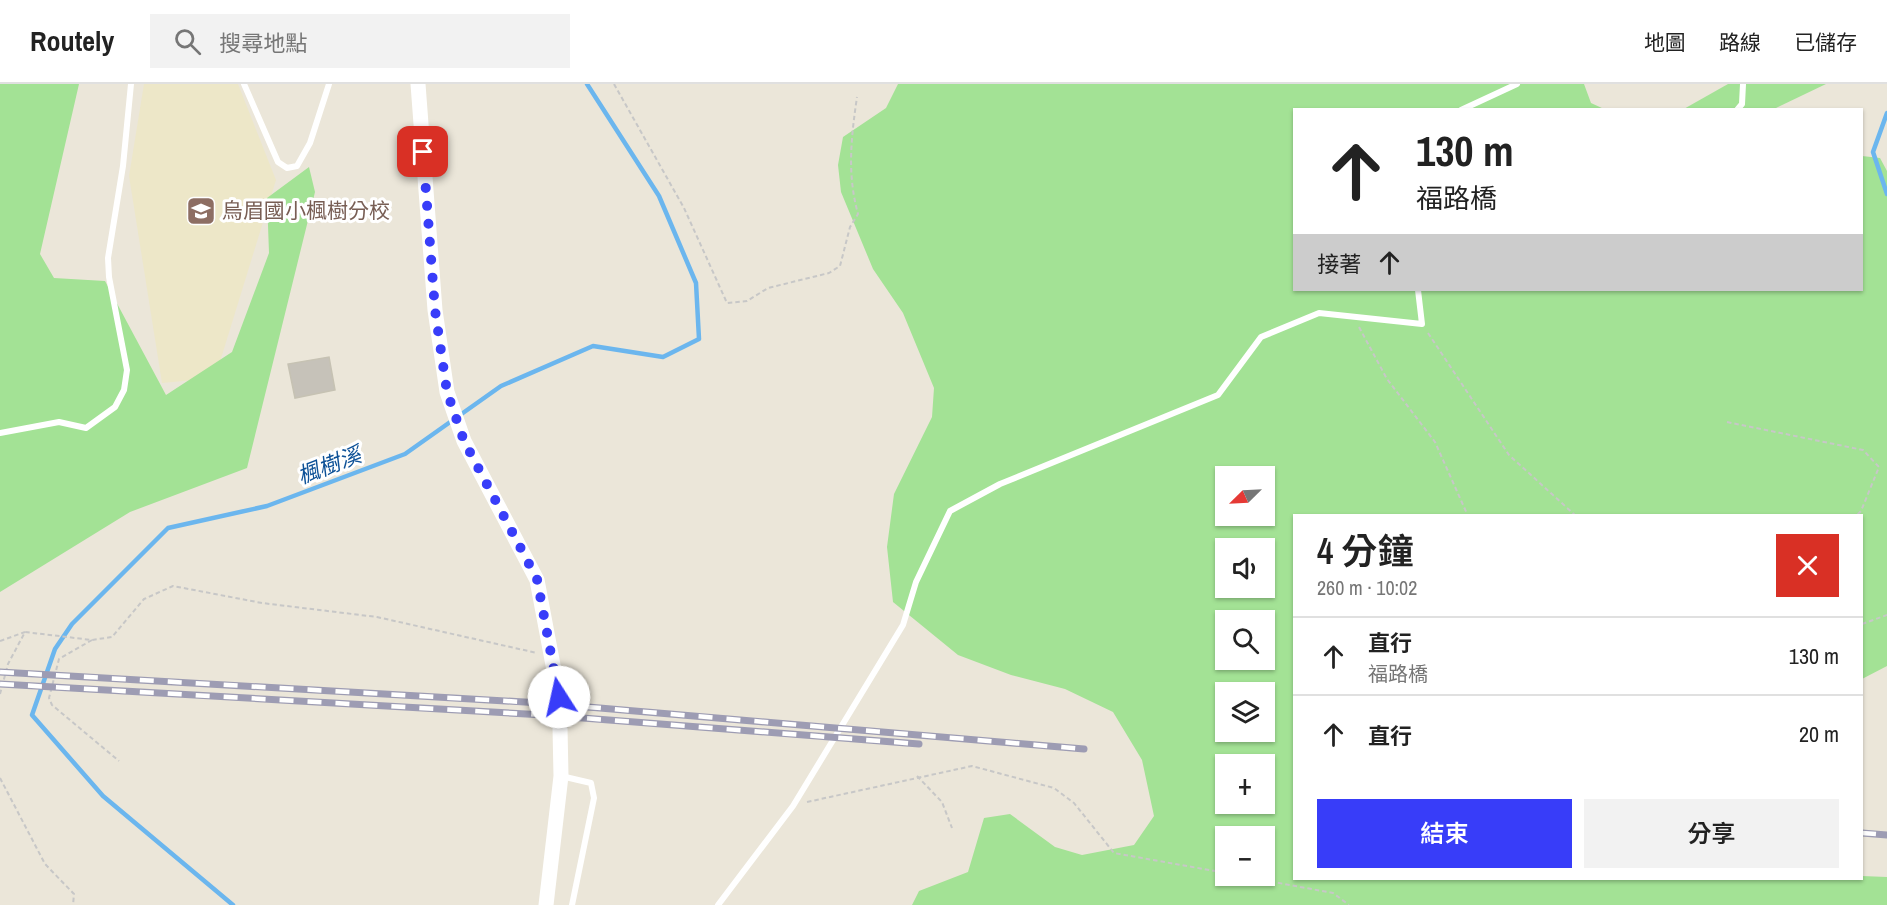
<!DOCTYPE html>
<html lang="zh-TW">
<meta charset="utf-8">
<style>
:root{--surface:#fff;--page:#f2f2f2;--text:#222;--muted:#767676;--line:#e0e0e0;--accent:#383df9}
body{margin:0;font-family:"Archivo Narrow","Noto Sans TC",sans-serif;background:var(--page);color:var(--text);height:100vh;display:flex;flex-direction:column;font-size:22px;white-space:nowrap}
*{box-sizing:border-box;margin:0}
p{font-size:20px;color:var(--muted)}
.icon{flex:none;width:33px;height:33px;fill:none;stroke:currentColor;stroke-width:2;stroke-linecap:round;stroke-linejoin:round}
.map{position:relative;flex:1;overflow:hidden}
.drawer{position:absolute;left:1293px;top:430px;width:570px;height:366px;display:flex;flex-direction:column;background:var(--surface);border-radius:0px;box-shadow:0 2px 4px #0004}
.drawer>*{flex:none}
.top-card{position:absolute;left:1293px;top:24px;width:570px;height:183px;border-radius:0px;box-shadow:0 2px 4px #0004;background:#fff;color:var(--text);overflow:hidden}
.needle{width:39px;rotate:246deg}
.controls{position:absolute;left:1215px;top:382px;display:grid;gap:12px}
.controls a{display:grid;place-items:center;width:60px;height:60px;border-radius:0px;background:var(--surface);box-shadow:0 2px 4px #0004;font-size:30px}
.pin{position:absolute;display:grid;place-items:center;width:51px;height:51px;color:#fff;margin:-26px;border-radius:12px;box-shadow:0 3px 9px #0006}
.me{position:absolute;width:66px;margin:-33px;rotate:350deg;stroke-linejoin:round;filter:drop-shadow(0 0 4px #0008)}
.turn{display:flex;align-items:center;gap:21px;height:126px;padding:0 24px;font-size:27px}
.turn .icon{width:78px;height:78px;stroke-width:2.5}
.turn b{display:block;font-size:42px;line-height:51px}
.then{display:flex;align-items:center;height:57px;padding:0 24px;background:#0003;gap:12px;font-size:22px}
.round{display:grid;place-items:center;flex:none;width:63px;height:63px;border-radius:0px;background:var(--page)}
.overview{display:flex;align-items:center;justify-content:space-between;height:102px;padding:0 24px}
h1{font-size:36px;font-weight:600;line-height:45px}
.action{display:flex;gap:12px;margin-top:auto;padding:12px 24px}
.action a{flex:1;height:69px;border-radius:0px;background:var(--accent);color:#fff;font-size:24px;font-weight:600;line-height:69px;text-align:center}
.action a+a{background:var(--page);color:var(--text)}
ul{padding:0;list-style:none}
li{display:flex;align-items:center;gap:18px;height:78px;padding:0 24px;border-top:2px solid var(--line)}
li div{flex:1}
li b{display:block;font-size:22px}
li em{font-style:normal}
header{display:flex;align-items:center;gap:36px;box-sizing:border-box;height:84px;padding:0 30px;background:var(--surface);border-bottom:2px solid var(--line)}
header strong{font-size:28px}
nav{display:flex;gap:33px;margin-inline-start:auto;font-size:21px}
.search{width:420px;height:54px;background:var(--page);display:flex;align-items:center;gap:15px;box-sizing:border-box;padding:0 21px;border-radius:0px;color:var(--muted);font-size:22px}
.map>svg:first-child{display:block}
.education{fill:#ede7c8}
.green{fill:#a3e295;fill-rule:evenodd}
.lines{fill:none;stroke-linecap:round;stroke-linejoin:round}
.stream{stroke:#6bb6ee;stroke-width:4.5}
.building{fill:#c6c2b9;stroke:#c6c2b3;stroke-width:1.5}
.tertiary-tunnel{stroke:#c4c0b6;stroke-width:15;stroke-dasharray:15 8;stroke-linecap:butt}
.path{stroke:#c7c7c7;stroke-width:2;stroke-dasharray:4.5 3;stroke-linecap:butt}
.service{stroke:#fff;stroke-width:6}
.tertiary{stroke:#fff;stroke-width:15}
.rail-casing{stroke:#9d9cb3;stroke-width:7}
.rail{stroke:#fff;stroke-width:4.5;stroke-dasharray:14;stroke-linecap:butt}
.route{stroke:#383df9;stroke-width:10;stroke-dasharray:0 18}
.labels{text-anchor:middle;stroke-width:6;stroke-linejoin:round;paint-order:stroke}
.education-label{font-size:21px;fill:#785e54;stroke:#fff;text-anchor:start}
.water-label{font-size:22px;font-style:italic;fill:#0d5197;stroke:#fff}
</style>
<header>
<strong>Routely</strong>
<div class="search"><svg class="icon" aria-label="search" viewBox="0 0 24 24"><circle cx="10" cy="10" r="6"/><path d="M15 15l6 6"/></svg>搜尋地點</div>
<nav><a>地圖</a><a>路線</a><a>已儲存</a></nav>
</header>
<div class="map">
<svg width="1887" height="821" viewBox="0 0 1887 821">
<rect width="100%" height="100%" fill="#ebe6d9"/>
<path class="education" d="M144 0H238L276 96 215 294 162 299 129 92Z"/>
<g class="green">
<path d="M0 0H79L40 170 54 194 105 197 166 311 232 268 269 169 267 114 309 83 315 108 247 384 130 428 0 508Z"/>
<path d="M898 0H1584L1591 19 1604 25 1294 26V206H1862V72L1880 74 1887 87V582L1862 595V432H1294V795H1862V792L1887 793V821H912L919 807 968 788 984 734 1010 730 1055 763 1082 771 1134 761 1154 732 1142 676 1113 628 1065 605 1011 591 958 571 893 518 887 463 894 410 932 333 934 304 903 229 873 185 841 108 838 81 843 53 886 24ZM1226 393H1264V432H1226ZM1226 465H1264V504H1226ZM1226 537H1264V576H1226ZM1226 609H1264V648H1226ZM1226 681H1264V720H1226ZM1226 753H1264V792H1226Z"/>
<path d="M1728 0H1826L1774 25 1682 26Z"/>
</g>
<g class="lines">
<g class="stream">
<path d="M1887 29 1873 68 1887 110"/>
<path d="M233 821 103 712 32 631 55 565 72 540 168 444 267 422 405 370 501 302 593 262 663 273 699 255 696 199 659 112 587 0"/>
</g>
</g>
<path class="building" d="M329 273 335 306 295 314 288 280Z"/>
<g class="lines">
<path class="tertiary-tunnel" d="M559 613 560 644"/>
<g class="path">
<path d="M614 0 684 124 727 219 747 217 768 204 829 189 840 182 850 143 858 130C847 90 851 54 857 13"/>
<path d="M1359 243 1387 295 1435 358 1468 432"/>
<path d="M1428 249 1509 371 1576 432"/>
<path d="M1727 338 1863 366 1879 383 1861 427 1856 432"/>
<path d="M1862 540 1887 531"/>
<path d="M92 556 59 575 49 614 52 621 119 677"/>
<path d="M0 557 25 548"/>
<path d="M0 610 8 580 25 548 92 556 112 553 144 515 173 502 262 519 377 533 537 569"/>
<path d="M917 692 942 718 952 744"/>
<path d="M0 694 45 780 74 810 73 821"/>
<path d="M807 718 972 682 1054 704 1074 719 1114 769 1226 789"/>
<path d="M1241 792 1333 809 1349 821"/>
</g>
<g class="service">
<path d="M244 0 278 78 287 84 297 82 310 59 329 0"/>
<path d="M1461 26 1517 0"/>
<path d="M1737 26 1742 20 1743 0"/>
<path d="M0 349 59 338 86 344 115 323 124 306 127 286 109 193 108 174 123 82 131 0"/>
<path d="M561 692 591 699 594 714 572 821"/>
<path d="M718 821 793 722 903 541 916 498 950 427 1000 400 1218 311 1261 253 1319 229 1422 240 1418 206"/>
</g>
<g class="tertiary">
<path d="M418 0 435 226 447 308 464 357 537 496 559 613"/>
<path d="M546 821 561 692 560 644"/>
</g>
<g class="rail-casing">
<g id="rail">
<path d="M0 588 541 619 1084 665"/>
<path d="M0 600 544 631 919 660"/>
<path d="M1862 749 1887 751"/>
</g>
</g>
<use href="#rail" class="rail"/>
</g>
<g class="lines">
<path class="route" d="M423 68 435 226 447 308 464 357 537 495 559 613"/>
</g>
<defs>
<g id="school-square" transform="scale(1.5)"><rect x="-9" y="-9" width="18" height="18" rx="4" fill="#8d6e63" stroke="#fff"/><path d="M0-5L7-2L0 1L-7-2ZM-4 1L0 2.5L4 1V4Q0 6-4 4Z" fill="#fff"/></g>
</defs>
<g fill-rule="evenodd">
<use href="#school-square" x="201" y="127"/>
</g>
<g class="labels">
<g class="education-label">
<text x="222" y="134">烏眉國小楓樹分校</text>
</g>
<g class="water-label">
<text transform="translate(329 381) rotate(-21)" y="8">楓樹溪</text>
</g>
</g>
</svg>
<div class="controls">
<a><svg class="needle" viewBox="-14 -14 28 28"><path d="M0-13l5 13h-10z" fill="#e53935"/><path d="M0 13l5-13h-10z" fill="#767676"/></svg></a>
<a><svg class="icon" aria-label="sound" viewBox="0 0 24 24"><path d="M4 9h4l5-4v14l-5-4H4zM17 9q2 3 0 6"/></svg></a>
<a><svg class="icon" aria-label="search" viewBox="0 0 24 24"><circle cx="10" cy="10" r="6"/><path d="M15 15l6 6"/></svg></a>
<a><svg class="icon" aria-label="layers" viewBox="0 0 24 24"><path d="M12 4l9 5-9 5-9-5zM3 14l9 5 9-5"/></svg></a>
<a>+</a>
<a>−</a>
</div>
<div class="pin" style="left:423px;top:68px;background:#d93025"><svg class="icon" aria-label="arrive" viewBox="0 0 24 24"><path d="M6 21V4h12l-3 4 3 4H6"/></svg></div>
<svg class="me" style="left:559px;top:613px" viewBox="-20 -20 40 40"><circle r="19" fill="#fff"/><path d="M0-13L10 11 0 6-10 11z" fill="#383df9"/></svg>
<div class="top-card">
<div class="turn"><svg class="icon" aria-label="ahead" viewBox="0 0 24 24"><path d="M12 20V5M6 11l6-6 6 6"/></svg><div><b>130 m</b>福路橋</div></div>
<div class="then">接著<svg class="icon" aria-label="ahead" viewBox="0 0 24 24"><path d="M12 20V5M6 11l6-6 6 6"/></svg></div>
</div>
<section class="drawer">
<div class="overview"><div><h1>4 分鐘</h1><p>260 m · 10:02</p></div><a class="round" style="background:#d93025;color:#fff"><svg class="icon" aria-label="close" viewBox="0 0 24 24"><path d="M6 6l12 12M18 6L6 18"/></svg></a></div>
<ul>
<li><svg class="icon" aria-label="ahead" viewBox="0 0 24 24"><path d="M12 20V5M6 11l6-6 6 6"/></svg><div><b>直行</b><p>福路橋</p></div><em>130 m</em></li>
<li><svg class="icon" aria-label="ahead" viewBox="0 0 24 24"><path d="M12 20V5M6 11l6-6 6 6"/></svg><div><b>直行</b></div><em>20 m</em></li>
</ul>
<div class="action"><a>結束</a><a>分享</a></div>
</section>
</div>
